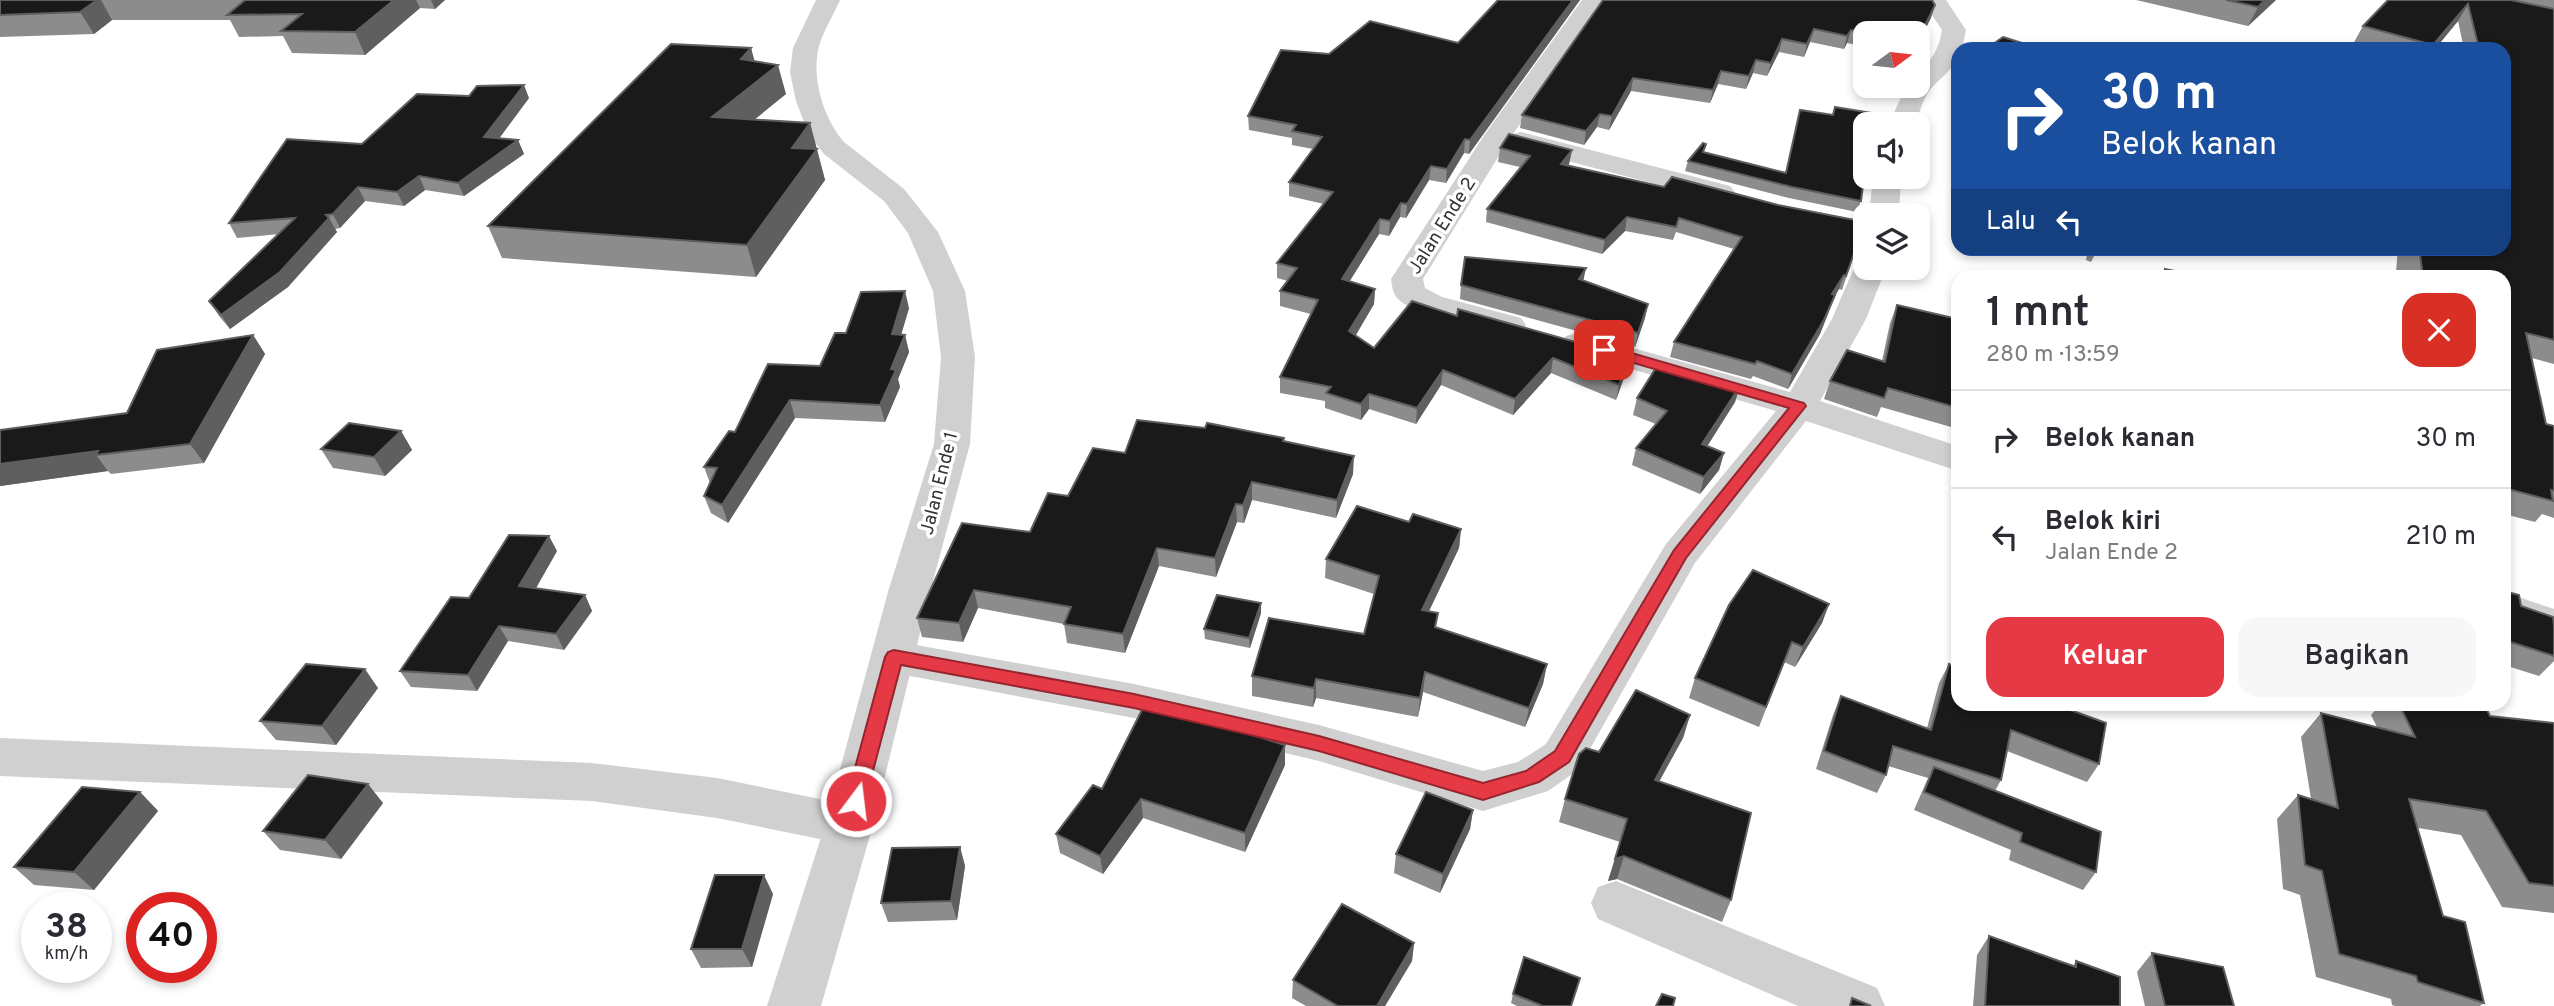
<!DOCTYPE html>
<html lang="id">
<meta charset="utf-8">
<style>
:root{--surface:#fff;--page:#f7f7f7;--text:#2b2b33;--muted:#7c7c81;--line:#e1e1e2;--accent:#e63946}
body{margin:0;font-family:Overpass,sans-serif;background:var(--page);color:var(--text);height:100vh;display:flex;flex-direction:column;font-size:26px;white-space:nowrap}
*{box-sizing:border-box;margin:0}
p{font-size:23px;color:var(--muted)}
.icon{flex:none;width:38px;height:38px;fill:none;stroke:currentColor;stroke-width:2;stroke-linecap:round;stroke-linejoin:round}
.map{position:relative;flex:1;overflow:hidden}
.side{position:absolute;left:1951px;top:270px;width:560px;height:441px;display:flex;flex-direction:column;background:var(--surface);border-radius:21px;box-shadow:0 4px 10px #0003}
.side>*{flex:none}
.top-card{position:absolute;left:1951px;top:42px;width:560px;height:214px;border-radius:21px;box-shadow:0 4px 10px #0003;background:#1a4fa0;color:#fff;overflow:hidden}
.needle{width:46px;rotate:75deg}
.tools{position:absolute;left:1853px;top:21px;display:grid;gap:14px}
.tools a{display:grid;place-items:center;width:77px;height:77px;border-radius:14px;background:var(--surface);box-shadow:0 4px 10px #0003;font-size:35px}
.speed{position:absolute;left:21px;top:892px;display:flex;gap:14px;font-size:35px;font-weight:700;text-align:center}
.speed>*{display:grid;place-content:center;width:91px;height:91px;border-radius:50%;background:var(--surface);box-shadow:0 4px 10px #0003;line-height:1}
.speed small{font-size:18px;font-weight:400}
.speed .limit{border:10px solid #d22;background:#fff;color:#111}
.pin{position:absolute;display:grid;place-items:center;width:60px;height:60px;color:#fff;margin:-30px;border-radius:14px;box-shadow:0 4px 10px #0006}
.me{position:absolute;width:77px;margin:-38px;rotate:15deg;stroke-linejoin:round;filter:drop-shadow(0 0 5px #0008)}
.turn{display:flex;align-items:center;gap:24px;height:147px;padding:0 35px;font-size:32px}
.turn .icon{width:91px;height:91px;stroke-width:2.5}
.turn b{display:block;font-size:49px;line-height:60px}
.then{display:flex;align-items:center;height:66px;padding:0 35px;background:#0003;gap:14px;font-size:26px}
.round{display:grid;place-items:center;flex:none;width:74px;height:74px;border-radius:21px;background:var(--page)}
.overview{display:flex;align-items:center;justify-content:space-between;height:119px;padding:0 35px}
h1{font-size:42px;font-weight:600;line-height:52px}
.cta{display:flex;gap:14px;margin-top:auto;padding:14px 35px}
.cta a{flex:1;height:80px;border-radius:21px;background:var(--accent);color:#fff;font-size:28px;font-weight:600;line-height:80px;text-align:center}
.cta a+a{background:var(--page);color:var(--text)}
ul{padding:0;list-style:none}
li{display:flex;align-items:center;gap:21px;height:98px;padding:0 35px;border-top:2px solid var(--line)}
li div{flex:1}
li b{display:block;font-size:26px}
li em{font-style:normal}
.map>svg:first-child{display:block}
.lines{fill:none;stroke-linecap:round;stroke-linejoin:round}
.minor{fill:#d0d0d0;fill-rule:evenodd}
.tertiary{fill:#d0d0d0;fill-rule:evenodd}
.wall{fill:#8c8c8c}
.shaded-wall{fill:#5f5f5f}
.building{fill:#1a1a1a;stroke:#5f5f5f;stroke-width:2}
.route{fill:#e63946;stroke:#96252e;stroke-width:2}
.labels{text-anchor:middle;stroke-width:7;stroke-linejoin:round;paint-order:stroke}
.street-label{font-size:19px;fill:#333;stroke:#fff}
</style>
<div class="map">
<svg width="2554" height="1006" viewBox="0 0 2554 1006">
<rect width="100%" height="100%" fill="#fff"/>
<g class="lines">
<g class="minor">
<path d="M1582 0H1607L1513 134 1521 132 1730 186 1735 192 1730 198 1720 201 1511 146 1508 141 1423 279 1425 288 1442 297 1521 318 1526 325 1521 332 1509 335 1497 332C1471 325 1418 318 1398 299 1393 294 1392 286 1391 279L1485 134Z"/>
<path d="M1922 0H1946L1966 30 1962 49H1958C1958 71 1935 79 1926 96 1921 105 1919 115 1915 124H1889L1906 86H1918V73C1932 60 1939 49 1942 30Z"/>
<path d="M1873 177H1901L1899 215H1869Z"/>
<path d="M1866 260V268H1886L1866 319 1820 401 1958 446V471L1806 421 1695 563 1578 770 1548 791 1483 811 1319 761 1134 718 894 673 879 669 872 657 879 645 894 641 1134 684 1319 725 1483 771 1518 762 1546 744 1666 544 1776 411 1566 350 1561 343 1566 336 1578 333 1590 336 1790 392 1832 319 1854 268 1859 261Z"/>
<path d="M2504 592 2554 609V641L2504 623Z"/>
<path d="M0 738 592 763 717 778 849 805 866 811 873 825 866 839 849 845 717 818 592 801 0 776Z"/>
<path d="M1616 881 1877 988 1885 1006H1798L1598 919 1591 903 1598 887Z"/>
</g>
<path class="tertiary" d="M816 0H840C833 16 822 33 818 50 812 80 824 119 844 142L904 189 938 232 965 291 975 357 970 444 930 592 873 825 821 1006H767L825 825 888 592 934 444 941 357 933 291 908 233 884 201 824 154 809 135 796 101 790 72 793 48Z"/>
</g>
<g class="wall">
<path d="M0 0H445L435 9 420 8 365 55 292 53 283 36 239 37 230 20H112L94 34 0 37Z"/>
<path d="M1498 0H1580L1469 154 1464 153 1446 183 1429 180 1406 218 1400 217 1389 236 1379 234 1350 281 1375 289 1374 304 1355 335 1374 348 1412 301 1626 372 1616 400 1551 373 1513 415 1441 385 1416 424 1369 409 1361 420 1325 408V401L1280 393V377L1311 314 1280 306V291L1288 281 1277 278V263L1324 204 1289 196V182L1313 149 1292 145V138L1249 130 1248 116 1329 54 1458 43Z"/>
<path d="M1603 0 1931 18 1866 33V47L1847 43 1844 49 1810 42 1804 57 1779 52 1767 76 1753 73 1746 89 1718 84 1710 103 1631 91 1609 130 1597 127 1584 145 1520 128 1522 115Z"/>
<path d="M2136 0H2276L2248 26Z"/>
<path d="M2388 0H2554V364L2532 358 2546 424 2554 426V518L2542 514 2535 522 2504 514V276H2407V275L2396 272 2398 248H2504V49H2464L2458 21 2435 49H2372L2353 44 2363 26Z"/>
<path d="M751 48 754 61 786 94 754 119 810 123 825 180 756 277 502 258 488 226Z"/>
<path d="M529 98 499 138 518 140 524 154 464 196 425 190 404 206 365 201 340 228 335 229 337 232 288 287 230 329 219 316 209 301 279 234 237 238 229 223Z"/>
<path d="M1835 107 1861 201 1857 212 1789 198 1685 171 1688 161 1704 152 1786 173 1800 110 1833 115Z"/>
<path d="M1500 148 1572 150 1569 164 1568 166 1664 187 1778 205 1865 222 1842 290 1839 289 1835 296 1820 334 1788 389 1753 376 1751 379 1670 357 1674 342 1734 249 1676 232 1673 240 1625 231 1602 254 1486 222 1487 209 1520 167 1498 162Z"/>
<path d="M2088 248H2098L2091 262 2086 260Z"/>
<path d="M1583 280 1648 304 1645 318 1635 347 1460 299 1461 285Z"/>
<path d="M1897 305 1958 319V429L1881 407 1877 417 1824 399 1830 381 1882 361 1890 323Z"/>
<path d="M909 308 901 335H905L909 352 898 379 900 387 885 422 795 418 728 523 711 513 704 496 710 483 704 467 735 432 820 366 846 333Z"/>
<path d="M253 335 265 354 204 463 111 474 108 471 0 486V430L127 413Z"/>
<path d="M1740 386 1735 402 1707 446 1724 453 1719 470 1700 494 1632 465 1636 448 1656 424 1633 415 1637 398Z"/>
<path d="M401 431 412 450 385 476 333 468 321 449Z"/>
<path d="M1284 442 1353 474 1336 518 1252 500 1244 523 1237 522 1216 577 1159 566 1125 653 1067 643 1064 624 978 608 963 642 922 637 917 618 1030 532 1068 496 1125 453Z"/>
<path d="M1409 522 1461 529 1459 548 1429 611 1436 627 1547 664 1543 684 1525 727 1423 692 1418 717 1316 698 1313 707 1252 696V676L1364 634 1374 594 1325 578 1326 559Z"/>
<path d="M557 551 536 588 585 595 592 611 564 650 508 641 477 691 411 687 400 671 469 598Z"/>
<path d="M2504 591 2521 606 2554 627V661L2539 676 2504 665Z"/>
<path d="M1829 604 1822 623 1795 667 1784 662 1759 727 1689 698 1695 678Z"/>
<path d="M1261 613 1250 648 1205 639 1204 629Z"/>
<path d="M1949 664 2099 764 2087 782 2007 751 2001 780 1995 791 2096 872 2083 890 2009 860 2011 850 1914 810 1928 778 1888 766 1886 775 1877 793 1816 769 1833 715 1841 696 1927 728 1939 683Z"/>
<path d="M378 688 336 745 276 740 260 721Z"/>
<path d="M2381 704H2478L2490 716 2554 723V913L2502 907 2461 835 2418 828 2443 916 2484 1003 2480 1006H2395L2392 1005 2391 999 2316 977 2300 895 2283 889 2277 819 2298 795 2311 799 2301 737 2321 713 2377 727 2371 715Z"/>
<path d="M1690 715 1683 738 1659 781 1731 900 1722 922 1617 879 1608 881 1620 842 1559 822 1565 799 1599 752Z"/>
<path d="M1218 725 1285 745V765L1245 852 1143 818 1103 874 1060 853 1056 834 1102 789Z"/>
<path d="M140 792 158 811 94 890 34 885 14 867Z"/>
<path d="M383 803 341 859 280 850 263 831Z"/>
<path d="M1473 810 1470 829 1440 893 1394 873 1396 854Z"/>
<path d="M960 847 965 866 957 920 888 922 881 903Z"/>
<path d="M773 894 752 967 701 968 691 949Z"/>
<path d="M1989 936 2073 966 2076 961 2120 1006H1973L1977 955Z"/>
<path d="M1414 943 1412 961 1385 1006H1306L1292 998 1293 980Z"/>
<path d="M2152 953 2234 1006H2145L2137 972Z"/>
<path d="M1513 994 1571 1006H1517L1511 1003Z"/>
</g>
<g class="shaded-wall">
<path d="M97 0H101L112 20 94 34 80 12Z"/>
<path d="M394 0H416L420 8 365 55 355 32Z"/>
<path d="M431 0H445L435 9Z"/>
<path d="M1573 0H1580L1469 154 1470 140Z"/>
<path d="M2265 0H2276L2248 26 2258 7Z"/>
<path d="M2468 4 2458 21 2435 49H2431Z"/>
<path d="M1935 5 1931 18 1918 44V40Z"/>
<path d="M1814 29 1810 42 1804 57 1807 44Z"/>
<path d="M1851 30 1847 43 1844 49 1847 36Z"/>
<path d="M1782 39 1779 52 1767 76 1771 63Z"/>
<path d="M751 48 759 77 778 65 786 94 721 147 712 117 741 59Z"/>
<path d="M1756 60 1753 73 1746 89 1749 76Z"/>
<path d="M1721 71 1718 84 1710 103 1713 90Z"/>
<path d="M1633 78 1631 91 1609 130 1612 116Z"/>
<path d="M524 85 529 98 490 151 484 137Z"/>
<path d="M1600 114 1597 127 1584 145 1586 131Z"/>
<path d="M810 123 825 180 756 277 747 245 792 148Z"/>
<path d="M1465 139 1464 153 1446 183 1447 169Z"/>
<path d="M518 140 524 154 464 196 458 183Z"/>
<path d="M1572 150 1569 164 1559 178 1561 164Z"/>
<path d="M1431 166 1429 180 1406 218 1407 204Z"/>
<path d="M419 176 425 190 404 206 397 192Z"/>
<path d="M358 187 365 201 340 228 333 214Z"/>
<path d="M1401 203 1400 217 1389 236 1390 221Z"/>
<path d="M1627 217 1625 231 1602 254 1605 240Z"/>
<path d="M329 218 337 232 288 287 230 329 221 315Z"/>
<path d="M1380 219 1379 234 1342 293V279Z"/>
<path d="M1586 268 1583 282 1579 279Z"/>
<path d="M1844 275 1839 289 1835 296 1820 334 1788 389 1792 374 1832 294Z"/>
<path d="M1375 289 1374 304 1349 347V331Z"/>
<path d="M905 291 909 308 896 352 892 334Z"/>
<path d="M1648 304 1645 318 1635 347 1638 333Z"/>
<path d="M253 335 265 354 204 463 190 444Z"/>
<path d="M905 335 909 352 898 379 900 387 885 422 880 405 891 369Z"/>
<path d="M1629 357 1626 372 1616 400 1619 385Z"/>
<path d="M1553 358 1551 373 1513 415 1515 399Z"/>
<path d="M1443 370 1441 385 1416 424 1417 408Z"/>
<path d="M1740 386 1735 402 1698 461 1702 444Z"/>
<path d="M1369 394V409L1361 420V404Z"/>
<path d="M790 400 795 418 728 523 722 505Z"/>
<path d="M401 431 412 450 385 476 374 457Z"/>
<path d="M98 451 96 455 108 471 0 486V464Z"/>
<path d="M1724 453 1719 470 1700 494 1704 477Z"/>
<path d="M1354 456 1353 474 1336 518 1337 500Z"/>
<path d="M1252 482V500L1244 523 1243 505Z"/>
<path d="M1236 504 1237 522 1216 577 1215 558Z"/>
<path d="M1461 529 1459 548 1420 630 1422 610Z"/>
<path d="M549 536 557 551 528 602 519 586Z"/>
<path d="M1157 548 1159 566 1125 653 1123 634Z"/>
<path d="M974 590 978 608 963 642 959 623Z"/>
<path d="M585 595 592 611 564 650 556 634Z"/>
<path d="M1261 603V613L1250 648 1249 638Z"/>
<path d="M1829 604 1822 623 1795 667 1803 647Z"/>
<path d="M499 626 508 641 477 691 468 675Z"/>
<path d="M1547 664 1543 684 1525 727 1529 708Z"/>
<path d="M365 669 378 688 336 745 322 726Z"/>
<path d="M1425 672 1423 692 1418 717 1420 698Z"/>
<path d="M1316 679V698L1313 707 1314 688Z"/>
<path d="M1690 715 1683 738 1648 802 1655 780Z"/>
<path d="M1285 745V765L1245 852V833Z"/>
<path d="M368 784 383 803 341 859 325 840Z"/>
<path d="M140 792 158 811 94 890 74 872Z"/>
<path d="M1141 799 1143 818 1103 874 1100 856Z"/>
<path d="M1473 810 1470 829 1440 893 1443 874Z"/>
<path d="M960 847 965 866 957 920 951 901Z"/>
<path d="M1624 856 1617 879 1608 881 1615 859Z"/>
<path d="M764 875 773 894 752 967 742 949Z"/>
<path d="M1414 943 1412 961 1385 1006H1377Z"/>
</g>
<g class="building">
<path d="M0 0H97L80 12 0 15Z"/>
<path d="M245 0H394L355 32 281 31 302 14 227 15Z"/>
<path d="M1498 0H1573L1470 140 1465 139 1447 169 1431 166 1407 204 1401 203 1390 221 1380 219 1342 279 1375 289 1349 331 1374 348 1412 301 1457 316 1458 309 1629 357 1619 385 1553 358 1515 399 1443 370 1417 408 1369 394 1361 404 1326 393 1331 387 1280 377 1318 300 1280 291 1297 268 1277 263 1333 192 1289 182 1322 137 1292 131 1296 125 1248 116 1281 50 1329 54 1370 21 1458 43Z"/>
<path d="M1603 0H1932L1935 5 1918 40V33H1866L1851 30 1847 36 1814 29 1807 44 1782 39 1771 63 1756 60 1749 76 1721 71 1713 90 1633 78 1612 116 1600 114 1586 131 1522 115Z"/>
<path d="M2226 0H2265L2258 7Z"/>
<path d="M2388 0H2511L2554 9V340L2526 333 2546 424 2554 426V491L2551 490 2553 501 2504 488V276H2423L2420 255 2409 252V248H2504V49H2479L2468 4 2433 45 2363 26Z"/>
<path d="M2003 37 2041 49H1986Z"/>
<path d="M671 44 751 48 741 59 778 65 712 117 810 123 792 148 817 149 747 245 488 226Z"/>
<path d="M524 85 484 137 518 140 458 183 419 176 397 192 358 187 333 214 326 215 329 218 280 272 221 315 209 301 295 218 229 223 287 139 362 144 417 94 469 96 477 86Z"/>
<path d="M1835 107 1872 113 1870 124H1866V163L1861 201 1792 187 1688 161 1703 143 1706 144 1703 152 1786 173 1800 110 1833 115Z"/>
<path d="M1509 134 1572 150 1561 164 1664 187 1672 177 1778 205 1865 222 1846 276 1844 275 1832 294 1835 295 1824 320 1792 374 1757 361 1755 364 1674 342 1742 237 1679 218 1676 227 1627 217 1605 240 1487 209 1530 156 1500 148Z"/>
<path d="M1465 257 1586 268 1579 279 1648 304 1638 333 1461 285Z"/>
<path d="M2165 269 2199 276H2164Z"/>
<path d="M905 291 892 334 905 335 891 369 896 370 880 405 790 400 722 505 704 496 717 468 704 467 729 431 735 432 768 364 820 366 835 333H846L861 292Z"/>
<path d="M1897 305 1958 319V408L1888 388 1884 398 1830 381 1847 350 1885 362Z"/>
<path d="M253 335 190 444 96 455 98 451 0 464V430L127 413 157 350Z"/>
<path d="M1659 363 1740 386 1702 444 1724 453 1704 477 1636 448 1667 411 1637 398Z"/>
<path d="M1137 420 1205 428 1207 423 1284 438 1283 441 1354 456 1337 500 1252 482 1243 505 1236 504 1215 558 1157 548 1123 634 1064 624 1071 607 974 590 959 623 917 618 962 523 1030 532 1048 493 1068 496 1093 448 1125 453Z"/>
<path d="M349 423 401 431 374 457 321 449Z"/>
<path d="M1357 506 1409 522 1413 514 1461 529 1422 610 1438 613 1435 627 1547 664 1529 708 1425 672 1420 698 1316 679 1314 688 1252 676 1269 618 1364 634 1379 576 1326 559Z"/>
<path d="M509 535 549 536 519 586 585 595 556 634 499 626 468 675 400 671 451 597 469 598Z"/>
<path d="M1753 570 1829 604 1803 647 1792 642 1766 707 1695 678 1729 605Z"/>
<path d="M2504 591 2519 595 2521 606 2553 617 2554 627V656L2504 640Z"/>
<path d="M1217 595 1261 603 1249 638 1204 629Z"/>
<path d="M306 664 365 669 322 726 260 721Z"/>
<path d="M1949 664 1958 668V704H2054L2106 723 2099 764 2011 730 2001 780 1893 746 1886 775 1824 751 1841 696 1931 730Z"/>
<path d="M1636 690 1690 715 1655 780 1751 813 1731 900 1624 856 1615 859 1627 819 1565 799 1579 754 1586 748 1599 752Z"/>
<path d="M1145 704 1218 721 1216 724 1285 745 1245 833 1141 799 1100 856 1056 834 1093 785 1102 789Z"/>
<path d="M2399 704H2484L2490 716 2554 723V886L2529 883 2486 811 2409 799 2443 916 2465 922 2484 1003 2418 982 2416 976 2339 954 2322 871 2305 865 2298 795 2338 808 2321 713 2415 737Z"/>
<path d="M1934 767 2101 832 2096 872 2020 842 2022 833 1924 792Z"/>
<path d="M308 775 368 784 325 840 263 831Z"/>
<path d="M82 787 140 792 74 872 14 867Z"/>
<path d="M1426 792 1473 810 1443 874 1396 854Z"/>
<path d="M960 847 951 901 881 903 892 848Z"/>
<path d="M715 875H764L742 949H691Z"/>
<path d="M1342 904 1414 943 1377 1006H1338L1293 980Z"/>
<path d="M1989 936 2076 967V961L2120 977V1006H1985Z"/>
<path d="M2152 953 2223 967 2234 1006H2165Z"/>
<path d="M1524 957 1580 978 1571 1006H1543L1513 994Z"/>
<path d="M1662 994 1675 998 1673 1006H1656Z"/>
<path d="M1852 998 1871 1006H1850Z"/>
</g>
<path class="route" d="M1604 345 1804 403 1806 406 1686 558 1569 762 1539 782 1483 800 1319 751 1134 708 901 665 865 801 862 807 856 809 849 807 846 801 885 657 888 652 894 650 1134 694 1319 736 1483 783 1526 771 1555 751 1674 550 1789 408 1599 353 1597 350Z"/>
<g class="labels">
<g class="street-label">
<text transform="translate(1441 225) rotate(-58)" y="7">Jalan Ende 2</text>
<text transform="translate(938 483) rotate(-76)" y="7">Jalan Ende 1</text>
</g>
</g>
</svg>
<div class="tools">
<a><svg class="needle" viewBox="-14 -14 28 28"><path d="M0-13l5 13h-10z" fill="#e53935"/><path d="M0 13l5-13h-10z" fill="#7c7c81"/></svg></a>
<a><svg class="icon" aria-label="sound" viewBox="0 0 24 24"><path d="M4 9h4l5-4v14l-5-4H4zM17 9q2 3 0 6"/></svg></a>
<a><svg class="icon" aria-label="layers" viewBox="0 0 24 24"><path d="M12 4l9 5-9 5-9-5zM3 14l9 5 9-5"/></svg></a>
</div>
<div class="speed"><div>38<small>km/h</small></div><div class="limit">40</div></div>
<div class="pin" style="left:1604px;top:350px;background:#d93025"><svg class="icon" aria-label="arrive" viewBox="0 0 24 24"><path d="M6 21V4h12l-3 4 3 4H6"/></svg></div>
<svg class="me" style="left:856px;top:801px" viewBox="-20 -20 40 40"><circle r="17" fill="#e63946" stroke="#fff" stroke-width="3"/><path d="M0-11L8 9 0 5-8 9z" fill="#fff"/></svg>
<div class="top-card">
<div class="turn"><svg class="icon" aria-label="right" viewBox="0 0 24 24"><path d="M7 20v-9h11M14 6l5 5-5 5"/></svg><div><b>30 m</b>Belok kanan</div></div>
<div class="then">Lalu<svg class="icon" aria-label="left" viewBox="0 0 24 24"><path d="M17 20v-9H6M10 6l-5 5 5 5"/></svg></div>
</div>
<section class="side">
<div class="overview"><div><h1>1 mnt</h1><p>280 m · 13:59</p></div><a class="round" style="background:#d93025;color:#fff"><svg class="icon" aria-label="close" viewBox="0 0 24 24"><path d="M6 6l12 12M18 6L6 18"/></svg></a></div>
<ul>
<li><svg class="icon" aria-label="right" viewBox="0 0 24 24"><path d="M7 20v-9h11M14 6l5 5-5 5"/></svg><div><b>Belok kanan</b></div><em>30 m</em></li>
<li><svg class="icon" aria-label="left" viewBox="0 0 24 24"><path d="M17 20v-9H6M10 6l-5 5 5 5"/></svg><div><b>Belok kiri</b><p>Jalan Ende 2</p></div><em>210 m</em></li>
</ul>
<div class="cta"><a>Keluar</a><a>Bagikan</a></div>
</section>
</div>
